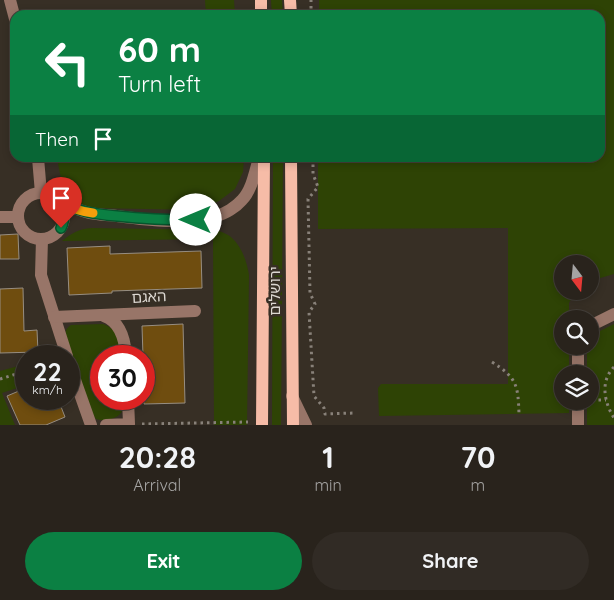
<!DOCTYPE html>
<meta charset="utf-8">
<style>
:root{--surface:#29231c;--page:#312b25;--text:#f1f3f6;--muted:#a5a4a3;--line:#45403b;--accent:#0b8043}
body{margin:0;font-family:Quicksand,"Noto Sans Hebrew",sans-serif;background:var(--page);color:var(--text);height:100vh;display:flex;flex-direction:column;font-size:19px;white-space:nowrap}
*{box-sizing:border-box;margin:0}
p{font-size:16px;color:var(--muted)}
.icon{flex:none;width:28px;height:28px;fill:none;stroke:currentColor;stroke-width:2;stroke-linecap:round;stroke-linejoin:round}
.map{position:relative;height:425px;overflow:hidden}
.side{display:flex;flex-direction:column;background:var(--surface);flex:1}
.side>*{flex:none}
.hud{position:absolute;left:10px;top:10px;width:595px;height:152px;border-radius:15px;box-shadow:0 2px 8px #0003,0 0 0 1px var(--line);background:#0b8043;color:#fff;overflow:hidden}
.needle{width:32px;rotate:164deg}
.controls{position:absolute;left:554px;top:255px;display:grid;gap:10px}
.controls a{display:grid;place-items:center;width:45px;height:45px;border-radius:50%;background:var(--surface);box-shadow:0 2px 8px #0003,0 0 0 1px var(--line);font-size:25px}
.speed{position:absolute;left:15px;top:345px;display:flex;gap:10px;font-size:25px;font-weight:700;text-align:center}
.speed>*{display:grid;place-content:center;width:65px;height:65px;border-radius:50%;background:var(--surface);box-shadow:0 2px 8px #0003,0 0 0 1px var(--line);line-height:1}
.speed small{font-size:12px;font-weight:400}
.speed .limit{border:8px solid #d22;background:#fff;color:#111}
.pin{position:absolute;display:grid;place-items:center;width:42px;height:42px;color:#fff;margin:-51px -21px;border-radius:50% 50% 50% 0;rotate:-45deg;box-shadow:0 0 5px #0007}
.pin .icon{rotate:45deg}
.me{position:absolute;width:55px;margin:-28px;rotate:270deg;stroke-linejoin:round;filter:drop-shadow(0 0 4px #0008)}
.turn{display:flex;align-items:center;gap:18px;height:105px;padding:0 25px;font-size:22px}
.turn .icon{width:65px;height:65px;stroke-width:2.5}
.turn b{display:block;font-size:35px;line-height:42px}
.then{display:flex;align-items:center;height:48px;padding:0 25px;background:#0003;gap:10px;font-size:19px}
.eta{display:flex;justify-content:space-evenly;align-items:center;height:85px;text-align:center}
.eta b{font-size:30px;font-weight:800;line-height:35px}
.cta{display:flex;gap:10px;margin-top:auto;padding:10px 25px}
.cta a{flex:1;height:58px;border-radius:30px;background:var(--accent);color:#fff;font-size:20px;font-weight:800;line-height:58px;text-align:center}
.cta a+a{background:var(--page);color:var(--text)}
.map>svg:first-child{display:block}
.green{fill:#2e4305}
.building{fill:#6f4d0f;stroke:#978e82}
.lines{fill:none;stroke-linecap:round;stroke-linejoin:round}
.path{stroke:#888179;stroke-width:3;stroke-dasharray:2.5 4;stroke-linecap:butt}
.minor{stroke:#987568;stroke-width:12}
.major{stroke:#f6bca7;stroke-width:12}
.route-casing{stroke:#07532c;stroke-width:12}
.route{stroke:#0b8043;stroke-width:9}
.slow{stroke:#f59e0b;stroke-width:9}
.labels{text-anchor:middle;stroke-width:5;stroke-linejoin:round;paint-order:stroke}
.street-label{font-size:15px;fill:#dcd7d1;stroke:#372f25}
</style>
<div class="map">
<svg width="614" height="425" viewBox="0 0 614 425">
<rect width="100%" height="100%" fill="#372f25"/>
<g class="green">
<path d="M205 0H234L235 15H206Z"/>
<path d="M271 0H282L283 15H272Z"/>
<path d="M319 0H614V274L590 281V264H562V291H575L569 303V319H562V346H569V374H562V401H569V413L379 416 378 388 381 384H508V228L318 229V158H600V15H319Z"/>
<path d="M57 158H72L74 161 84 158H244L243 172 235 189 219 201 199 210 92 208C87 207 81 206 77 204 62 194 60 173 57 158Z"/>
<path d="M273 158H283L281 425H272Z"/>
<path d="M92 228 217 230C221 232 228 234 232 238 242 247 247 262 249 275L247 425H214L213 239 62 241C72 233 78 229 92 228Z"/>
<path d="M103 324C120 330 119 341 120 356H101V399H122C122 402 123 408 122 411 119 419 103 422 96 419 93 416 92 412 90 408L66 338C65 332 65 329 71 325Z"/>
<path d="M614 324V425H587V401H590V374H587V350L590 346 598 332Z"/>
<path d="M26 364V385L2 393 15 425H0V371Z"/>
</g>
<g class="building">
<path d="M18 234 19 259H0V235Z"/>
<path d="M110 246V254L201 251 202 288 112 291V293L69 295 67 248Z"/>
<path d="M23 288 24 331 37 330 38 352 0 353V289Z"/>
<path d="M183 324 185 403 144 404V356H143L142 326Z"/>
<path d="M26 388V399H58L65 417 46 425H20L7 396Z"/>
</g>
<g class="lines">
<g class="path">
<path d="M311 15V0"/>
<path d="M313 158V174L318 187 308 199 310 293 315 304 309 312 314 396 324 408 325 414 354 413"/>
<path d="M492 362C517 378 518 385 519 414"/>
<path d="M614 367C600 381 604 402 614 418"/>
<path d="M0 379 26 371"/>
<path d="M592 400H606"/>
<path d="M142 424 248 422"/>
</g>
<g class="minor">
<path d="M10 0 15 19"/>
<path d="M38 158 41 193"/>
<circle cx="41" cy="216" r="23"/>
<path d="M58 200C67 206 76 209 86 212 96 215 107 215 117 216 148 220 185 225 216 216 225 214 236 207 242 200 252 190 255 171 259 158"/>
<path d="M0 217H18"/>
<path d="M42 239 41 275 67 356"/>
<path d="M104 316C121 322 125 340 126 356"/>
<path d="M54 317 195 311"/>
<path d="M590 327 592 325 614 314"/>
<path d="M69 363 91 425"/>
<path d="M578 374V346"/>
<path d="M292 396 306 425"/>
<path d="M578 401V425"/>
<path d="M106 425 129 424 128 399"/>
</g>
<g class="major">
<path d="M261 0V15"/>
<path d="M290 0 291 15"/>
<path d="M291 158 293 425"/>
<path d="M262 425 264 158"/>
</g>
</g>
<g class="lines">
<g class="route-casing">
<path id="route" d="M61 228C66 217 64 209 58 200 77 212 95 214 117 216 144 219 169 220 196 220"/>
</g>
<use href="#route" class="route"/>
<path class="slow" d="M61 202C71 208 82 212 93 213"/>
</g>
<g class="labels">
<g class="street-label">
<text transform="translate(275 291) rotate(-90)" y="5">ירושלים</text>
<text transform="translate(149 297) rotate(-3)" y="5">האגם</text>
</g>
</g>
</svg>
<div class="controls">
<a><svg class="needle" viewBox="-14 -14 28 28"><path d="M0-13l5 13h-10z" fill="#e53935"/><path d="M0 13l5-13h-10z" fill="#a5a4a3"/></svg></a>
<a><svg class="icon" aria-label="search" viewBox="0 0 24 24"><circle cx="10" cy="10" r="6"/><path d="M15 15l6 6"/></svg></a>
<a><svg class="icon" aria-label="layers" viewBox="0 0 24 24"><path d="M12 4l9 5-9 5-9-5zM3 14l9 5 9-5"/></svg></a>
</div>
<div class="speed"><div>22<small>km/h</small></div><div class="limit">30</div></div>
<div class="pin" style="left:61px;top:228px;background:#d93025"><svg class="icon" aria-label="arrive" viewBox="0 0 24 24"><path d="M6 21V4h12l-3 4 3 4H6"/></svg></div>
<svg class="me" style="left:196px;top:220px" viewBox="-20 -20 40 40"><circle r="19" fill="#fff"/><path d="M0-13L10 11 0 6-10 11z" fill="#0b8043"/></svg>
<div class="hud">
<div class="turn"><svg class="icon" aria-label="left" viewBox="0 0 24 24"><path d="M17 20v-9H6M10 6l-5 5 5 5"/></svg><div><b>60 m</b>Turn left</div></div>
<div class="then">Then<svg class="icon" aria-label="arrive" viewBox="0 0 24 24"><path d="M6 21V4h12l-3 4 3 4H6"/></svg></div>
</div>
</div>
<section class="side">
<div class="eta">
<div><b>20:28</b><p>Arrival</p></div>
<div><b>1</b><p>min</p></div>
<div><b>70</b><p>m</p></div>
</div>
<div class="cta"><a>Exit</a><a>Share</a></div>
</section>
